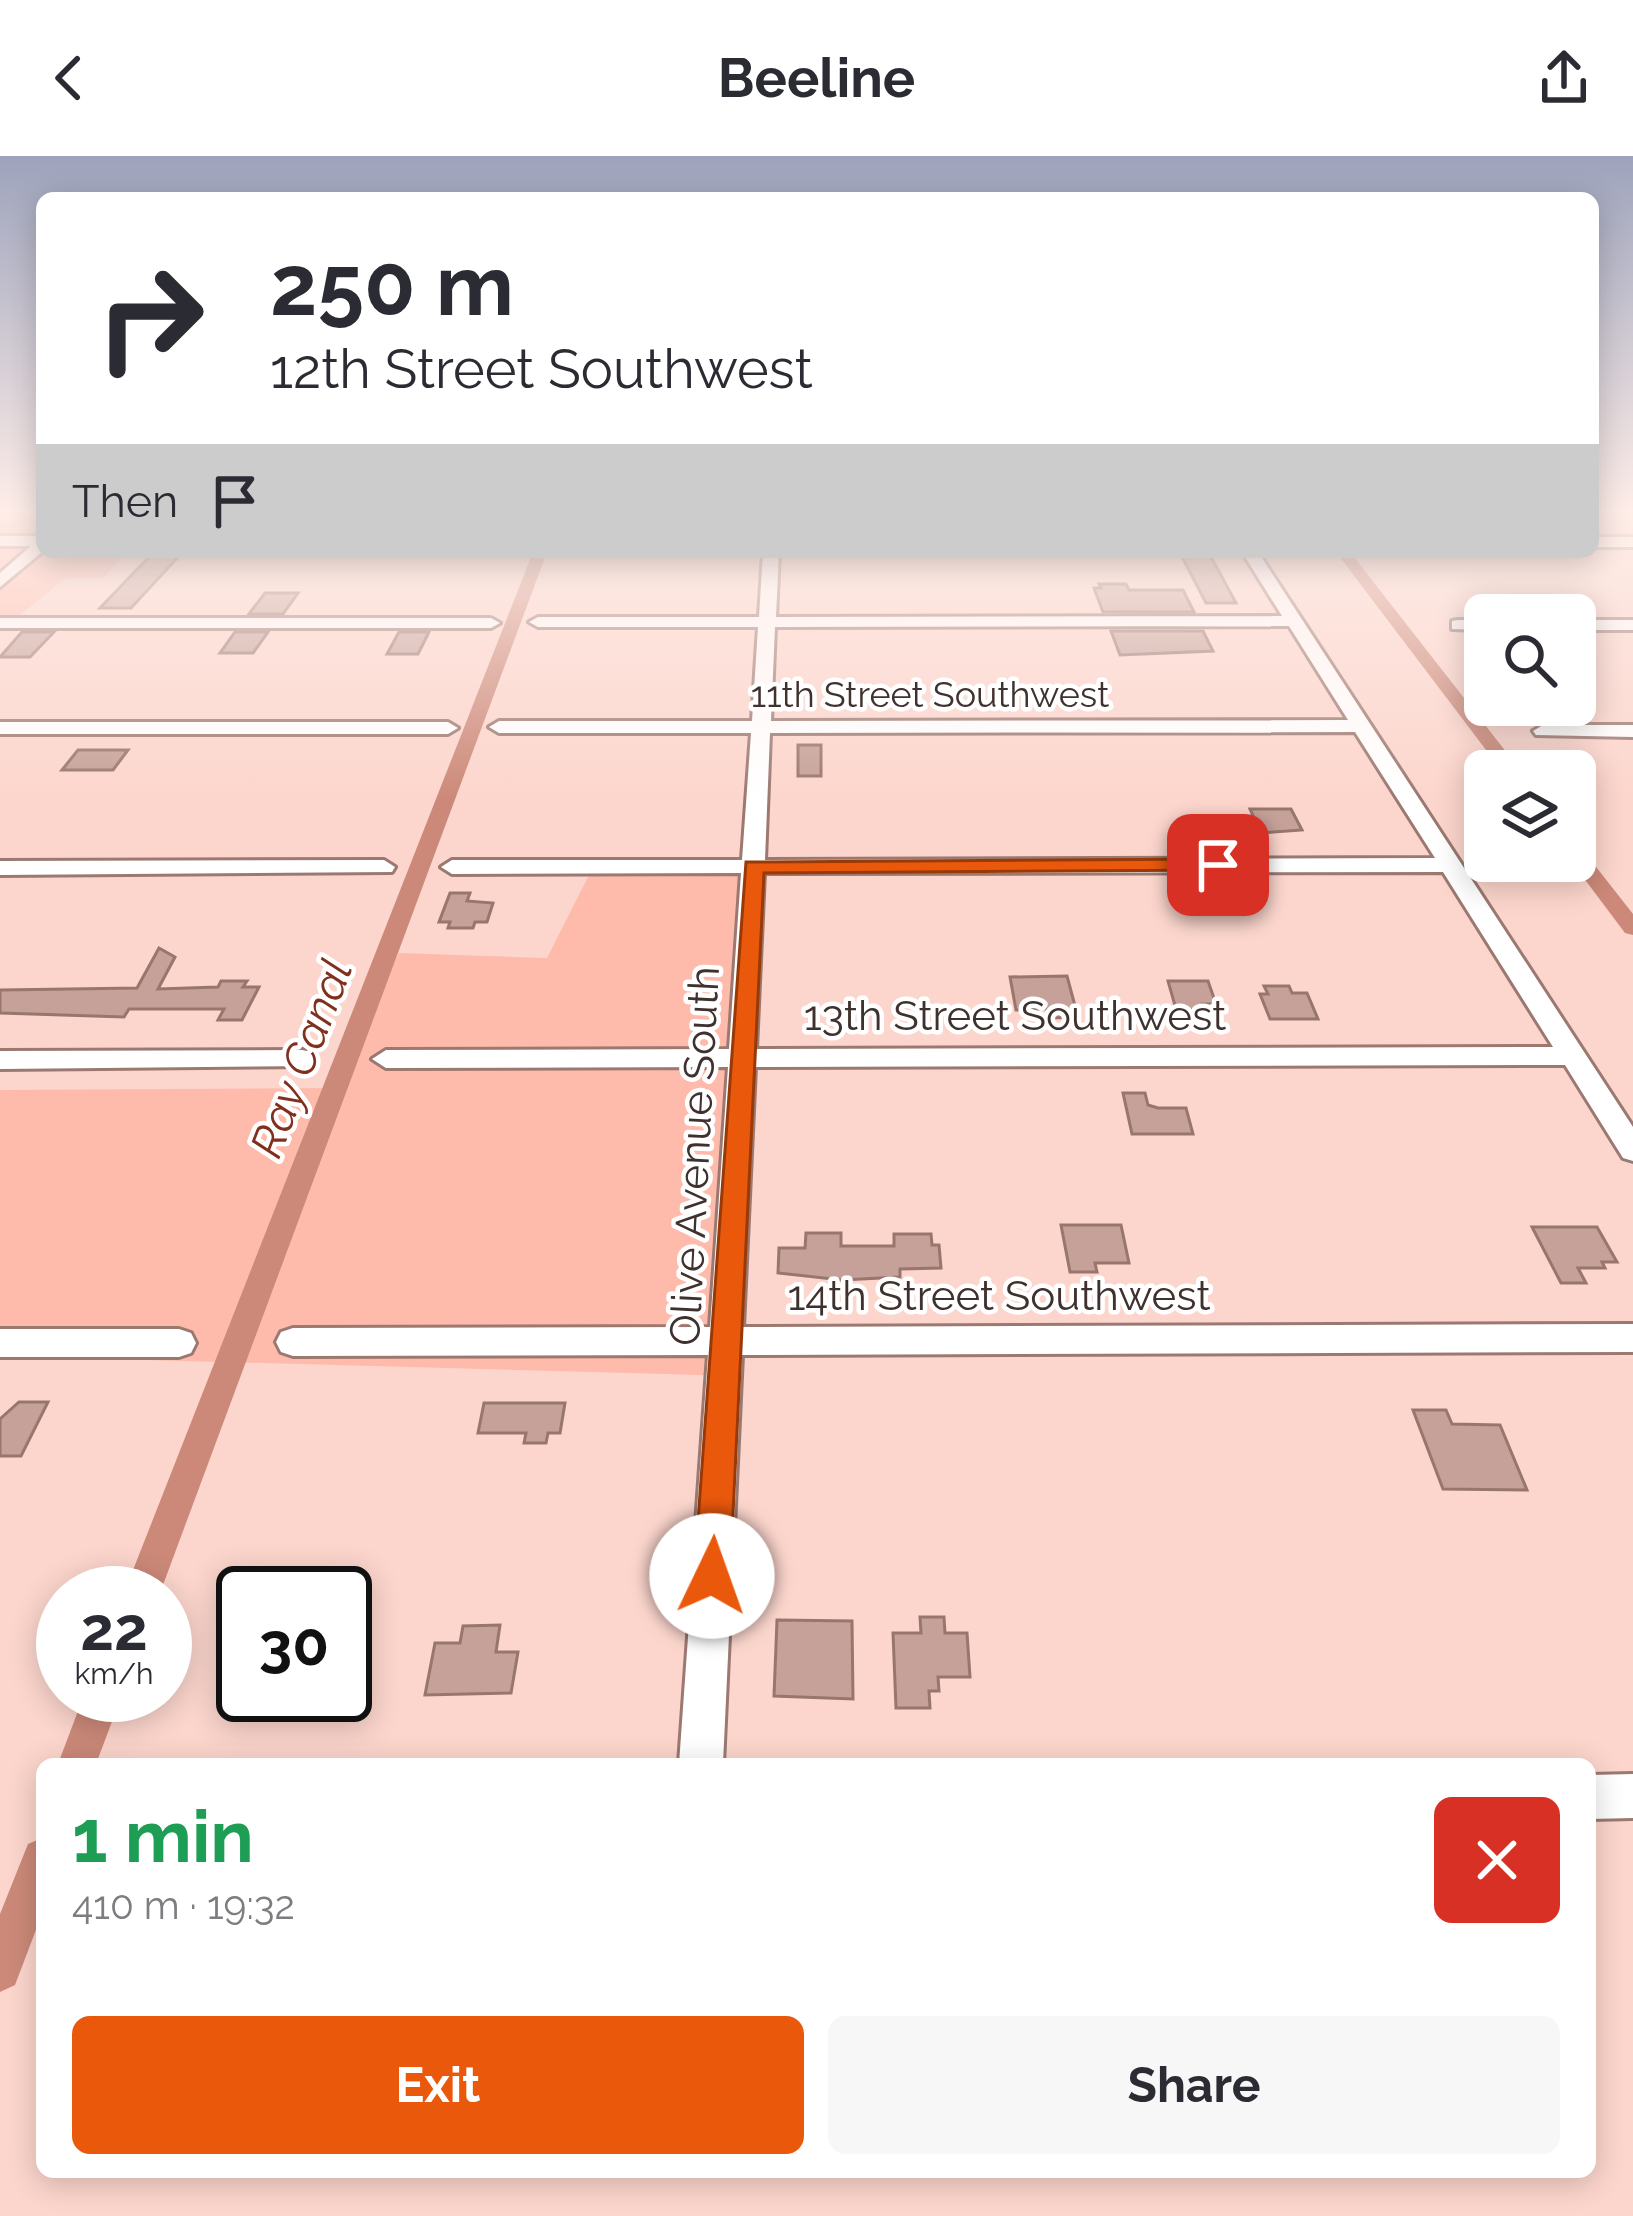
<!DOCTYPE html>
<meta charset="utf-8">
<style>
:root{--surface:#fff;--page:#f7f7f7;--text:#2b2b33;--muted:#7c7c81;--accent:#ea580c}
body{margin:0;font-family:Raleway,sans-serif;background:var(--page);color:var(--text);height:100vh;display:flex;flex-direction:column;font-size:45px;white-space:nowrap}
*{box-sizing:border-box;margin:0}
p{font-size:39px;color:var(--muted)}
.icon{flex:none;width:66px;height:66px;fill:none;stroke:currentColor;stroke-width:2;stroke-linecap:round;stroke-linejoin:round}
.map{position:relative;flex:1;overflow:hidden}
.drawer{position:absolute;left:36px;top:1602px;width:1560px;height:420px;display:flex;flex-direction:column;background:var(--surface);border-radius:18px;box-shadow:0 6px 30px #0003}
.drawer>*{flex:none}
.top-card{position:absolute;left:36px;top:36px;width:1563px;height:366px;border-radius:18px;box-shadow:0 6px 30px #0003;background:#fff;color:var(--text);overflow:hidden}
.controls{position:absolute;left:1464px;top:438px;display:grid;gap:24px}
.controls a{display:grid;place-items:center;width:132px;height:132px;border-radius:18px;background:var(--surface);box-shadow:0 6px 30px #0003;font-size:60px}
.speed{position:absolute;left:36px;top:1410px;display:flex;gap:24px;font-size:60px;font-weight:700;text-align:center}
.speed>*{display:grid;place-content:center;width:156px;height:156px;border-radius:50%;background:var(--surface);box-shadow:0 6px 30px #0003;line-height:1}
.speed small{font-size:30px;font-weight:400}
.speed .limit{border:6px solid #111;border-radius:18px;background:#fff;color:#111}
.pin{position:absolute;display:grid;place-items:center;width:102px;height:102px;color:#fff;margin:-51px;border-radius:24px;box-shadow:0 6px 18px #0006}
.me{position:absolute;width:132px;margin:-66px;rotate:3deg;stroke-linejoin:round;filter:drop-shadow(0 0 9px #0008)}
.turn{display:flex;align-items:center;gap:42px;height:252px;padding:0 36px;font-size:54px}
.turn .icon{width:156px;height:156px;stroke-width:2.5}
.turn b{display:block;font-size:84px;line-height:102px}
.then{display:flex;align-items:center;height:114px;padding:0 36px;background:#0003;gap:24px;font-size:45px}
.round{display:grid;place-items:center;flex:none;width:126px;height:126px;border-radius:18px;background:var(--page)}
.summary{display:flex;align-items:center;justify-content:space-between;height:204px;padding:0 36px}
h1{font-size:72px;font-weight:700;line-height:90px;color:#1e9e55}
.primary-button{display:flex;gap:24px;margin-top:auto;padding:24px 36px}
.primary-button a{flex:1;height:138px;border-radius:18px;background:var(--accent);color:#fff;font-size:48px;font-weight:700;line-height:138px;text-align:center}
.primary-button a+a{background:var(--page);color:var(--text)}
header{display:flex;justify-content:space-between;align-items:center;height:156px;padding:0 36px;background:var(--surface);font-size:54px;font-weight:700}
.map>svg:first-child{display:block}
.green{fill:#febbab}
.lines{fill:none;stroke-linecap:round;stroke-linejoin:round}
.canal{fill:#cc8979;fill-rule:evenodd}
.building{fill:#c5a199;stroke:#98766e;stroke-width:3}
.minor-casing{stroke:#9b7971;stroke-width:6}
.minor{fill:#fff;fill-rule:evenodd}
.route{fill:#ea580c;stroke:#983908;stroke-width:3}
.labels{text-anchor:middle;stroke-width:9;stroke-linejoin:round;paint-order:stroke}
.far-street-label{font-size:36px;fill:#3f312d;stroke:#fff}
.street-label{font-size:42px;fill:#3f312d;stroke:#fff}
.water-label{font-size:45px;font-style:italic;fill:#81301e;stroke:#fff}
</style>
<header><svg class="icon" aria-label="back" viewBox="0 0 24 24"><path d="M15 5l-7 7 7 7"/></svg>Beeline<svg class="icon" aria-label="share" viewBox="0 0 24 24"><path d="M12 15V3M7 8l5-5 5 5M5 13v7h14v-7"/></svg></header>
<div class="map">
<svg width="1633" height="2060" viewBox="0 0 1633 2060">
<rect width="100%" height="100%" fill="#fcd6cd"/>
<g class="green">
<path d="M0 354H42V396H129L103 422H66L15 463H0Z"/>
<path d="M740 706 739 1220 0 1200V934L330 932 399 797 547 802 595 707Z"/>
</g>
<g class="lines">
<g class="canal">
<path d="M533 396H547L160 1437H124Z"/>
<path d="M1336 396H1350L1521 615H1502Z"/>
<path d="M1575 691 1582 693 1633 758V779L1625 777 1571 705H1575Z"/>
<path d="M84 1539H122L96 1608H58Z"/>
<path d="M42 1682V1758L15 1829 0 1836V1758L28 1688Z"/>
</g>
</g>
<g class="building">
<path d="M1181 399H1210L1236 447H1206Z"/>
<path d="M150 400H179L131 452H100Z"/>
<path d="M1099 428H1126L1129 434H1183L1194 456H1103L1094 432H1101Z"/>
<path d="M265 437H298L283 458H249Z"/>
<path d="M1111 475H1203L1213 495 1120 499Z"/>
<path d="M22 476H54L30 501H0Z"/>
<path d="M235 476H268L253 497H220Z"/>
<path d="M399 476H429L418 498H387Z"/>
<rect x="798" y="589" width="23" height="31"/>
<path d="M78 594H128L113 614H62Z"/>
<path d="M1250 653H1291L1302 674 1261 677Z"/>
<path d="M450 737H470L467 745 493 747 487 766H475L473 772H448L450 766H439Z"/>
<path d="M159 792 175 801 158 833 218 831 221 825H247L243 831H259L242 864H218L224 853H129L124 861 0 857V834L137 832Z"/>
<path d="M1067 820 1078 861 1052 862 1050 853 1016 854 1010 821Z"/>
<path d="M1168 825H1208L1216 848H1202L1203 854 1176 853Z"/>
<path d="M1264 830H1289L1292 837H1307L1318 863H1270L1260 838H1268Z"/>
<path d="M1123 937H1145L1148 949 1158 952H1186L1193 978H1132Z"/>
<path d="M1061 1069H1121L1129 1107H1095L1097 1116H1070Z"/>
<path d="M1532 1071H1597L1617 1106H1602L1605 1112H1578L1586 1127H1561Z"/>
<path d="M806 1077H841V1090H894V1078H931L932 1089H939L941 1112 900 1113V1121L842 1124 778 1117 779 1092H805Z"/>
<path d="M19 1246H48L21 1300H0V1263Z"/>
<path d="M484 1247H565L560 1277H548L546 1287H524L526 1277H478Z"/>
<path d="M1413 1254H1446L1452 1268 1500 1269 1527 1334 1443 1333Z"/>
<path d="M920 1461H944L945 1477H967L970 1521H938L939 1535H929L930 1552H896L893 1477H921Z"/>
<path d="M777 1464 852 1465 853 1543 774 1540Z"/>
<path d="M500 1469 496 1496H518L511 1537 425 1539 435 1487H460L463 1470Z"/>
</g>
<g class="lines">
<g class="minor-casing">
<g id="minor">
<path d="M0 380H42V396L0 431V417L31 390H0Z"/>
<rect x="1593" y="381" width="40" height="10"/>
<path d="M763 396H779L776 461 1282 460 1242 396H1258L1633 971V1005L1623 1002 1565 909 755 911 743 1171 1633 1168V1196L742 1199 723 1608H679L708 1199 293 1200 281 1196 276 1186 281 1176 293 1172 710 1171 728 911 386 912 372 903 386 894 729 893 741 717 452 718 441 711 452 704H742L751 577H499L489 571 499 565H752L758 471H538L529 466 538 461H759ZM1289 470 1348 564 771 565 775 471ZM1355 576 1435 702 765 704 770 577ZM1443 716 1553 891 756 893 764 717Z"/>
<path d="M0 462H491L500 467 491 472H0Z"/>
<path d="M1458 464H1485V474L1452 473V465Z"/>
<rect x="1575" y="464" width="58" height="10"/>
<path d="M0 566H448L458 572 448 578H0Z"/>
<path d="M1543 569H1633V581L1536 579 1533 575Z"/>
<path d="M384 704 395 711 392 716 0 719V705Z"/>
<path d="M302 894 312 896 316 903 312 910 0 913V895Z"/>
<path d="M0 1173H179L191 1177 196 1187 191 1197 179 1201H0Z"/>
<path d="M1633 1618V1662L1590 1663V1619Z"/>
</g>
</g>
<use href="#minor" class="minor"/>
</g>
<linearGradient id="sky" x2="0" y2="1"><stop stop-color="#9da3bc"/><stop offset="0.55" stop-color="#feede8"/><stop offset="1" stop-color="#feede8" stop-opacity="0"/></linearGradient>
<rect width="1633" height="643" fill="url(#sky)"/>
<path class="route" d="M1218 703 1228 709 1225 714 764 717 730 1420 724 1432 712 1437 699 1432 694 1420 746 706Z"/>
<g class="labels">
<g class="far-street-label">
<text x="930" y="551">11th Street Southwest</text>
</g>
<g class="street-label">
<text x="1015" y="874">13th Street Southwest</text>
<text transform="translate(694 1000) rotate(-87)" y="15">Olive Avenue South</text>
<text x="999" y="1154">14th Street Southwest</text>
</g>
<g class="water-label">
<text transform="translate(301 902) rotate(-69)" y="16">Ray Canal</text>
</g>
</g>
</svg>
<div class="controls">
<a><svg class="icon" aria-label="search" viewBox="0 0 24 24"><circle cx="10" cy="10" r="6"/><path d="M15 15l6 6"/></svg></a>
<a><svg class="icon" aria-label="layers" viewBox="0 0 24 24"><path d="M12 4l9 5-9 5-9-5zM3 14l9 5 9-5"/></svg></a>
</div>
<div class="speed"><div>22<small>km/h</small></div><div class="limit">30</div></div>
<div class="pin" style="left:1218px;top:709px;background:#d93025"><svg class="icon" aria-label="arrive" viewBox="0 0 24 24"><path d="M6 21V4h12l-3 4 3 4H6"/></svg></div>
<svg class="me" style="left:712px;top:1420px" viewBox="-20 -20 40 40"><circle r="19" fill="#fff"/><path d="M0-13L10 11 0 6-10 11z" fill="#ea580c"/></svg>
<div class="top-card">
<div class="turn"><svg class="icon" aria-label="right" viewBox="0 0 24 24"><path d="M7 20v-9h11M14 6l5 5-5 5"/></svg><div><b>250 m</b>12th Street Southwest</div></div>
<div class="then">Then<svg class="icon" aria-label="arrive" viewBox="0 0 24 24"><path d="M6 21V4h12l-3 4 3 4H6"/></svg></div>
</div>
<section class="drawer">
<div class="summary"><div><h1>1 min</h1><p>410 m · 19:32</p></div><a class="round" style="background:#d93025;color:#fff"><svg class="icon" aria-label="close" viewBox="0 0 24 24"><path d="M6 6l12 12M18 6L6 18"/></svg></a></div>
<div class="primary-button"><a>Exit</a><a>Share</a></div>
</section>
</div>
